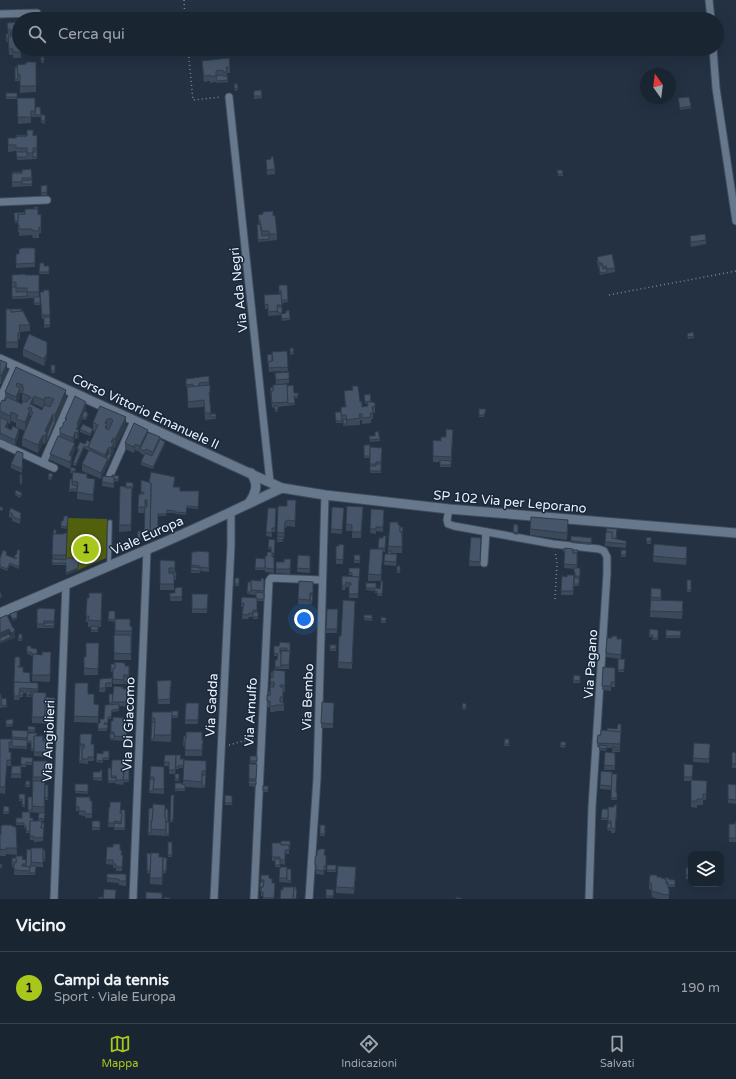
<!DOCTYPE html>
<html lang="it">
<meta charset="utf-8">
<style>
body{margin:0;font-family:"Varela Round",sans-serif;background:#232d3a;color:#f1f3f6}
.controls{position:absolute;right:12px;bottom:12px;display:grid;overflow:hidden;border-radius:8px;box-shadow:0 4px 16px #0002}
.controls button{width:36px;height:36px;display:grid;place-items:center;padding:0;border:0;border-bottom:1px solid #38424d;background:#1a2532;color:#f1f3f6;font:20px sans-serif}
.compass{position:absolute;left:640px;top:68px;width:36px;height:36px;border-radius:50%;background:#1a2532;box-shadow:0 4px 16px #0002;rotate:346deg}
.you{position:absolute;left:304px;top:619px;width:14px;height:14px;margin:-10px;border:3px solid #fff;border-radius:50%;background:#1a73e8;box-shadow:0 0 0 6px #1a73e833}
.badge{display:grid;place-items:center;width:26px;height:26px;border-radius:50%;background:#a8c71c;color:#111;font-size:13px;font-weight:700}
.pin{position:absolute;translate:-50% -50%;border:2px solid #fff;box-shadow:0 1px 4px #0006}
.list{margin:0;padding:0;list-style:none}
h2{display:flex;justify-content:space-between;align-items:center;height:52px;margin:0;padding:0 16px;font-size:17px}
h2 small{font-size:13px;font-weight:400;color:#9fa5ac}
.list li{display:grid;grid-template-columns:26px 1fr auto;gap:12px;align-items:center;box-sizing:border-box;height:72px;padding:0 16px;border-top:1px solid #38424d}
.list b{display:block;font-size:15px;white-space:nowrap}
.list p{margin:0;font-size:13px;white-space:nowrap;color:#9fa5ac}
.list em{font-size:13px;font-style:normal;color:#9fa5ac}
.icon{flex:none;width:22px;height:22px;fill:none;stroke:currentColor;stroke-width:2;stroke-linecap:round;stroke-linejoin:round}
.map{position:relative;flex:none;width:736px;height:899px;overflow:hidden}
.search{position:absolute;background:#1a2532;box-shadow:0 4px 16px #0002;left:12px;right:12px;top:12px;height:44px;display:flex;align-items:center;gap:10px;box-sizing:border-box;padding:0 14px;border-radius:22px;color:#9fa5ac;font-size:15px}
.sheet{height:124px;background:#1a2532}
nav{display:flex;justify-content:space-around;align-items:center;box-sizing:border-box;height:56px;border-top:1px solid #38424d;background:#1a2532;font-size:11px;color:#9fa5ac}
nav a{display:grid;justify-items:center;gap:2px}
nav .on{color:#a8c71c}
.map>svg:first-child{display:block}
</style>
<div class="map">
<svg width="736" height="899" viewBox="0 0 736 899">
<rect width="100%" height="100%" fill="#233143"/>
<polygon fill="#51600d" points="68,518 107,519 106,558 66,575"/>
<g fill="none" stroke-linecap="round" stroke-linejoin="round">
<g stroke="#414d5c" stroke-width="5.5">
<polyline id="lane" points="109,564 110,522"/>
</g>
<g stroke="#414d5c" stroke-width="9">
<g id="street">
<polyline points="709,0 711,19"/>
<polyline points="0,14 37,13"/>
<polyline points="713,49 716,88 736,221"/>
<polyline points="229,97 270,482"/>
<polyline points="0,202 47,200"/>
<polyline points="0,399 15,366"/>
<polyline points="0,443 43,463 74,392"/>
<polyline points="43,463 54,468"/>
<polyline points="110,475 134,421"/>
<polyline points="449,509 447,520 448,524 454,526 553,544 599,549 604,551 607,557 607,573 592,807 589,899"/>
<polyline points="484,563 486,532"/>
<polyline points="54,899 66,584"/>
<polyline points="133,899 147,550"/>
<polyline points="214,899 231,545 231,512"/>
<polyline points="254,899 269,581 271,578 322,580"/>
<polyline points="309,899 317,778 325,495"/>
</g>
</g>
<g stroke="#414d5c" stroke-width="11">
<g id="secondary">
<polyline points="0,359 282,488 325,495 449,509 736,533"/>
<path d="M249,503c7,-10 10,-19 2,-30"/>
<path d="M0,613c48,-21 97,-42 146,-63 46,-19 91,-41 136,-62"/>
</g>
</g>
<g stroke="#7b8796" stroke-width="1.5" stroke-dasharray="1 3" stroke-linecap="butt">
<polyline points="184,0 185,19"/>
<polyline points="188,49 193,100 221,97"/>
<polyline points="609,295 736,271"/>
<polyline points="555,599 557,563 555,551"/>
<polyline points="229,745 254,738"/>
</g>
<use href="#lane" stroke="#67788d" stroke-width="3.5"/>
<use href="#street" stroke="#67788d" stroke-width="7"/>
<use href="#secondary" stroke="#67788d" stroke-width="9"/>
</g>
<g fill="#3c495a" fill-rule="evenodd">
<polygon points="19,22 21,58 13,58 13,55 9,55 8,42 6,42 6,34 8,34 7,23"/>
<polygon points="645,49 653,49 654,53 646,54"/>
<rect x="41" y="57" width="3" height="6"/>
<polygon points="202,61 230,67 230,73 227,73 228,82 217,83 216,82 210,83 210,81 204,82 202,67"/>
<polygon points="36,62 36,92 20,93 20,81 15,81 15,67"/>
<polygon points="234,84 237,84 238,90 235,91"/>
<polygon points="261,90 262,98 254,99 254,91"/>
<polygon points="6,93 17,93 17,98 35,98 35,113 40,107 41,117 31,117 31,123 18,124 18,117 17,117 17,99 6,99"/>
<polygon points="678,98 691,106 691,108 680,110"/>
<polygon points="41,115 45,115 45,124 43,124 43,123 41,123"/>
<polygon points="33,135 37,135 37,159 17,160 16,151 8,152 8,138 16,138"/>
<polygon points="266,160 275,169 275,174 267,175"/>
<polygon points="31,169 32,186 12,187 12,172 22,172"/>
<polygon points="557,170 563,174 563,176 558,176"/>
<polygon points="47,185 47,195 41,195 41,186"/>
<polygon points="14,213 41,214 41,233 39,233 39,238 33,238 32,235 19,236 19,232 18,232 18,223 15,223"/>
<polygon points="258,215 277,234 277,240 258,242 257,225 259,225"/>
<polygon points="690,236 706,240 706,244 691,247"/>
<polygon points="35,248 35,267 16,268 16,254 19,254"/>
<polygon points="597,257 615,268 615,272 600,275 597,262"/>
<polygon points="40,263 44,266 49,266 49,274 39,274"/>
<polygon points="12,275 39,275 39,297 40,297 40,305 34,305 34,298 12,299"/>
<polygon points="279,285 287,285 288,302 282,303 282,314 286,313 289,310 290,320 282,321 281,315 268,316 268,309 265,309 264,295 281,294 281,293 279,293"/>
<polygon points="49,290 50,327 44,328 44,319 42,319 40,297 44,292"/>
<polygon points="6,309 11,309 30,325 30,331 20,332 20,339 18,339 18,348 6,348"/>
<polygon points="687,334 694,336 694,338 688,339"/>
<polygon points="290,348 293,348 294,354 290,355"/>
<polygon points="23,349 47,359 44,366 23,356"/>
<polygon points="267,357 288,367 288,371 281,372 281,371 269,372"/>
<polygon points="0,360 7,372 1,384 0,384"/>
<rect x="51" y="365" width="4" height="8"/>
<path d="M16,367l50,32 -18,42 -1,-1 -2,4 -2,-1 -5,10 -16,-7v-8l9,-21v-1h-1v3l-5,12 -9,-4v-4l-5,-2 -1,3 -2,-1 -1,5 12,7 -4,11 -15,-7v-34l5,-4v-9zM20,393h2v8l1,1 -1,2 -4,-2 2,-6zM34,404l9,4 -1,2 -9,-5z"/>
<polygon points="275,373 289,379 289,383 276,385"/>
<polygon points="209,376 209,385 199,386 210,392 210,398 209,398 211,414 216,414 216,419 205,420 204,407 188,408 187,387 193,386 186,387 186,379"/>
<polygon points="287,386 294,393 298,396 298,398 295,398 295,405 278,407 278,411 275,412 274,407 272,408 270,388"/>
<polygon points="352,386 362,407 367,406 367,404 365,404 364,395 375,406 375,413 373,413 373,419 371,419 371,423 362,424 362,420 360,420 360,425 343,426 343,422 342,422 342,423 336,423 335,412 341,412 341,407 345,407 344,391 352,390"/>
<polygon points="100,406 126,426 115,448 114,447 114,451 101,479 82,471 82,464 88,453 88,450 84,448 76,466 73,465 73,463 79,451 77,450 77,448 90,442 95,432 93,430 93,422"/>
<polygon points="86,408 85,412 88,415 86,420 82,419 78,428 79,437 77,439 75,438 74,442 75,449 72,456 72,463 70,469 50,460 50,454 60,437 60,428 63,426 65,421 65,419"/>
<polygon points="479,409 486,411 484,417 479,417"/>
<polygon points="80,429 93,431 90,436 80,432"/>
<path d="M148,432l12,7 5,5 -12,25 -12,-4v-3l3,-7 -4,-2v-1l-5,-2 -1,3 -9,-4v-6zM146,453l6,3 -6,-2z"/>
<polygon points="369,436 375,436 380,439 380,441 370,442"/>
<polygon points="453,436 451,467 440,467 440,462 433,462 433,440 441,441 446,437"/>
<polygon points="364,445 370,447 382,448 381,473 370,473 370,458 364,458"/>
<polygon points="23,453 22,473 11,468 11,464"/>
<polygon points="71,467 76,469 75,472 87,478 95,486 93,501 77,499 77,492 71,491 71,492 69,492 73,473 70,473"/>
<polygon points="53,476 51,480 48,479 48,477"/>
<polygon points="119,478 118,482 114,481 114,488 102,486 102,482"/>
<polygon points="141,480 149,482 175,480 174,487 180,491 199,491 198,509 187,508 186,515 175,514 175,513 167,513 166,516 158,516 158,530 156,530 156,536 144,540 145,513 138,513 139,494 141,494"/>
<polygon points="126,482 133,483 133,489 132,489 131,531 119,532 120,486 126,488"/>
<polygon points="15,493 22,495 20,498 15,495"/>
<polygon points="296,500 295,527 287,526 286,528 285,528 284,539 283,539 283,542 277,542 278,506 287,506"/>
<polygon points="332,507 344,508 342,534 331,533"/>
<polygon points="268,508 276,508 275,532 272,532 272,537 266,536"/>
<polygon points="371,509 384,510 383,532 376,531 376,534 370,533"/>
<polygon points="9,512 21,513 20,524 12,521 12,518 9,517"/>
<polygon points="363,513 361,538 352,538 352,531 346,531 346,524"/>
<polygon points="68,516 67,529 61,528 61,521 63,521"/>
<polygon points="514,524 518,525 518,535 513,534"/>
<polygon points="398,525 400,527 403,527 402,553 391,553 391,554 397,554 396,566 384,565 385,554 388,554 388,546"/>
<polygon points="568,526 567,540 530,535 530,529"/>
<polygon points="54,529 56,534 64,534 64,533 66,558 79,558 78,570 66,575 66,565 52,565"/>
<polygon points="138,531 141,531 140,541 137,542"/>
<polygon points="386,536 385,552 383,552 381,581 383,581 382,596 377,596 377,593 375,593 375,591 366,590 366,583 376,588 380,589 381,581 368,581 368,574 378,549 379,538 383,538"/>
<polygon points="571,536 592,538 591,545 571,543"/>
<polygon points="651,537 651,544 647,544 646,538"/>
<polygon points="269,539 275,540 274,556 272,556 272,557 274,557 274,573 265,572 265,570 255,570 256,558 265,559 271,552 271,549 268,549"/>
<polygon points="616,539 626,541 626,548 605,546 605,542"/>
<polygon points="481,542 480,566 469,566 469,561"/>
<polygon points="344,545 343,564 336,564 336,546 339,546"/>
<polygon points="563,548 573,551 578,550 577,568 580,571 579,586 574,586 574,584 573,595 561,595 562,576 575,578 574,569 564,568 565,552 563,552"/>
<polygon points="20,550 19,569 10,565 7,571 0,568 0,558 7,554 7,555 14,558 14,557"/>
<rect x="621" y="550" width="5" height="7"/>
<polygon points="192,552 209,552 209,572 200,571 200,573 191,573"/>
<polygon points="687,553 686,565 653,562 653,556"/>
<polygon points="298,555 310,556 310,573 297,572"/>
<polygon points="360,555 360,563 354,563 354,560"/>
<polygon points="291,559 290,574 276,573 276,562 284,562"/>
<polygon points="160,560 175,561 175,572 176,572 176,580 174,579 174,590 160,590"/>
<rect x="397" y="566" width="3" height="7"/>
<polygon points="349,568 360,568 358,598 349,598 349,587 346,587 345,590 342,590 342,576 352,577 352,575 349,575"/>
<rect x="235" y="578" width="4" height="8"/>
<polygon points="264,579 264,601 257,601 257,612 258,612 258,619 253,619 253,617 249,617 248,619 242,619 243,607 241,607 242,597 256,598 256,595 247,594 248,582 261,581"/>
<rect x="687" y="580" width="4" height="12"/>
<polygon points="299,581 313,582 312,604 298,604"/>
<polygon points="182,587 182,601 170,601 170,593 175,593"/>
<polygon points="651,588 661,589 661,600 683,608 682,619 650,617"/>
<polygon points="102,593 101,627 98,627 98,632 91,632 91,627 88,627 88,622 86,622 87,598 89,598"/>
<polygon points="192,594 208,594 207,613 192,613"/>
<polygon points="355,607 352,669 338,668 338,662 341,636"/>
<polygon points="37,609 55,609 54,628 37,628"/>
<polygon points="338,609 337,633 326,633 326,629"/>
<polygon points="109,611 115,619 130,626 132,627 131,660 114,660 115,622 108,621"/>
<polygon points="364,615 372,615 372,621 364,620"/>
<polygon points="381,617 386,618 386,623 381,623"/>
<polygon points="650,629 658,630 658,640 652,640 653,637 649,637"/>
<polygon points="666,630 681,631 680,638 666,638"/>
<polygon points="22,634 22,641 18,641 18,639"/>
<polygon points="607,638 622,639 621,659 625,659 624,672 618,672 618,659 620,659 606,657"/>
<polygon points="99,643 98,675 84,675 84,657 86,657"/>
<path d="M290,643l-1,26h-14v-9h2v-4h-3v-10h5zM280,650h7v1l-7,2z"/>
<rect x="330" y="645" width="6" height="6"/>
<polygon points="27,646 31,648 37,649 37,655 42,655 51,652 50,682 32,681 33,656 31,656 31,655 27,654"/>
<polygon points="15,657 20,657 20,667 23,672 30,683 38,683 38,692 46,697 55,698 54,724 32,723 32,697 31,697 31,693 30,693 30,697 26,697 27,693 23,693 23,697 20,697 19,700 14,700"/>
<polygon points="111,664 129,666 129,684 113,684 113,672 111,672"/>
<polygon points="603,667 615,668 615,687 611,687 611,691 602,690"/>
<polygon points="285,671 285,692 283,692 283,703 284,703 284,711 275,711 275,712 270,712 270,707 267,707 267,701 270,691 271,677"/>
<polygon points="574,675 580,676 580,683 573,683"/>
<polygon points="112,678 112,687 106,687 105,692 99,692 100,679"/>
<polygon points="171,680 171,691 170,692 170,704 158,704 157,681"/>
<polygon points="75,683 94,704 99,705 98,723 74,722"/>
<polygon points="123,689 130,689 129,707 119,706 119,711 112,712 111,719 108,719 107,731 98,731 98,723 100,723 104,719 109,704 109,694 113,694"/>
<polygon points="0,694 1,699 7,705 7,707 0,708"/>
<polygon points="186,703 199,703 198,724 185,724"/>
<polygon points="334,703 333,728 321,728 321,723"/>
<polygon points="463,703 466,704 466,710 462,709"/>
<polygon points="178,711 178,718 172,718 171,742 151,741 152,712 172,712"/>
<polygon points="13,719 13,726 6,727 6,720"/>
<polygon points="127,719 126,741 110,740 111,721"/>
<polygon points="621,724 620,752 612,752 612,748 607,748 606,751 599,750 599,747 597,747 598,735 601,735 607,731 617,729"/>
<polygon points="28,726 35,727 35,732 28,732"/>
<polygon points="12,730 27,735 37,736 43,741 50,739 49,757 34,756 34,751 31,751 31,743 27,743 27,742 27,749 9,748 9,752 11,752 11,766 7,766 5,794 0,793 0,739 12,739 12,746"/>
<polygon points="80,734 91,744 94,744 94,761 88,761 88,764 79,763"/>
<polygon points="184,736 203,740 203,750 202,750 202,756 185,756 185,746 183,746"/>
<polygon points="505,739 509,739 509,746 504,746"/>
<polygon points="561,742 566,742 565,748 560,747"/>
<polygon points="694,743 710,744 709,763 693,762"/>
<polygon points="109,751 109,760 103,760 103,763 96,762 97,753 103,754"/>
<polygon points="605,752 615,753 615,770 604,770"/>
<polygon points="736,753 736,768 732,768 732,764"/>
<polygon points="165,755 181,759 184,759 183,768 179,768 179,769 176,769 175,774 179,774 179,781 175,781 175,774 169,774 169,766 164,766"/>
<rect x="250" y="756" width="7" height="7"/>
<polygon points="21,757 33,758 32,765 26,765 26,767 21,767 21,778 11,778 12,766 21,766"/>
<polygon points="184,760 206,767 205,788 185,787 185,791 175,791 175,783 183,785"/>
<polygon points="33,761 49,763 48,782 45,781 45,785 48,785 48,800 45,800 44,821 38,821 39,813 30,812 30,818 33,821 44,823 43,841 36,842 34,842 34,840 30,840 30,833 26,833 26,828 24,828 24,825 16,825 16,818 22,818 28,812 28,797 32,797"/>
<polygon points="123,763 125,768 129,768 129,782 124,782 123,785 116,784 116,783 108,783 108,768 111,768"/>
<polygon points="249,764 257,764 256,787 249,786"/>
<polygon points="684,764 693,765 692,780 707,787 706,800 703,800 703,805 697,805 697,808 691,807 691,781 684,781"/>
<polygon points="151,766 164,767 164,794 149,793"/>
<polygon points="102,770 102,781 93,780 93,772 100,772"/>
<polygon points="601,771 612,774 616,792 617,793 617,800 611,800 612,790 600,789"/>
<polygon points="26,781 30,781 30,787 25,787"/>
<polygon points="75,784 88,784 88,794 75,793"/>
<polygon points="728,784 736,785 736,804 728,803"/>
<rect x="263" y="786" width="5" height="6"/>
<polygon points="19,794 25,794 25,807 22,807 22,801 19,801"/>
<polygon points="171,795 174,795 173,822 170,822"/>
<polygon points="225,795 232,796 232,805 225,805"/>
<polygon points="76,797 92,801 92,818 85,818 85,816 79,815 79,811 76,811"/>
<polygon points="4,806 9,807 9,814 3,814"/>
<polygon points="109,807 121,810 125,810 125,830 114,830 114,826 114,827 108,827"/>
<polygon points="149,808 165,809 168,822 169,822 169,836 148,835"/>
<polygon points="617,810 615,833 611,833 611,831 607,830 608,820 601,820 601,818"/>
<rect x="92" y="821" width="8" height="9"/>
<polygon points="736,822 736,842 729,842 729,824 735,824"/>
<rect x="320" y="825" width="5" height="11"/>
<polygon points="1,826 16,827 17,855 6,854 6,856 0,856"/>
<polygon points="290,841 290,850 289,850 289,854 285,854 285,865 280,864 280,867 287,869 291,869 291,883 279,882 280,867 275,867 275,861 272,861 272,843 281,843"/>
<rect x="168" y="842" width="4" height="15"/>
<polygon points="43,850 45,850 45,861 43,861 43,867 36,867 35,875 14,875 14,867 12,867 12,865 22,859 26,860"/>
<polygon points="120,850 123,859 122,871 116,871 116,868 113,868 113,865 106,864 106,860"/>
<polygon points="147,853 159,857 167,858 166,873 163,873 162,885 150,884 150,873 147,873"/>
<polygon points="325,855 326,859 326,870 324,870 324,875 316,874 316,869 315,869 315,857"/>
<polygon points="691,859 691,879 686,879 686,868 688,868"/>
<rect x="327" y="865" width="9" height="7"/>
<polygon points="107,874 126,874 126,886 119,885 119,883 107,882"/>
<polygon points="356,874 354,894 336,893 336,887"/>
<polygon points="261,875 269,878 272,883 274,899 263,899 263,896 261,896 261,891 260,891 260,882 261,882"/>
<polygon points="657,877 661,878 675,880 675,887 668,887 668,888 669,889 669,899 658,899 652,897 651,890 649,889 649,883"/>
<polygon points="326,889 334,890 333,898 326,898"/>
</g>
<g fill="#313c4a">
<polygon points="47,353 47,359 44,366 44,359"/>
<polygon points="7,363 7,372 1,384 1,376"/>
<polygon points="20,388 20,396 16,406 16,397"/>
<polygon points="66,390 66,399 48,441 48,439 55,422 55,415"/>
<polygon points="34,396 34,404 32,408 30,404"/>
<polygon points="45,397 45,405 44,409 44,400"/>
<polygon points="86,402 86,408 82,417 82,419 78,428 78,432 79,430 79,437 77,439 77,433 76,432 77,424"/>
<polygon points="29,407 29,413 30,410 30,419 25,431 25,422"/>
<polygon points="11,412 11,421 10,424 10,416"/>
<polygon points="53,414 53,422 47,436 47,440 45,444 45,431"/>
<polygon points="126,417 126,426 115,448 115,439"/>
<polygon points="107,419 107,432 105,437 105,423"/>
<polygon points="8,421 8,427 5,434 5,427"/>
<polygon points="19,429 19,435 15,446 15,440"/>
<polygon points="148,430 148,436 140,449 140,446"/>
<polygon points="75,432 75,438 73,444 73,438"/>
<polygon points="43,435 43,443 38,453 38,445"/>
<polygon points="113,438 113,446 114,443 114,451 101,479 101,473 108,459 111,455 111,442"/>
<polygon points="165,442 165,444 153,469 153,467"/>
<polygon points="75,443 75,449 69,462 69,455"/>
<polygon points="135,444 135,450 134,453 134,447"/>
<polygon points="84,446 84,448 76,466 76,464"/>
<polygon points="109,447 109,455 105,464 105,455"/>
<polygon points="72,457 72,463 70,469 70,462"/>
<polygon points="95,479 95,486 93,501 93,495"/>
<polygon points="150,532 156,534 156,536 144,540 144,534"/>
<polygon points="78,568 78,570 66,575 66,573"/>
<polygon points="17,618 17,620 12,621 12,619"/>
<polygon points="9,629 9,636 0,640 0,633"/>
<polygon points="15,631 15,638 0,644 0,642 11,637 11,633"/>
</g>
<g fill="#465569" stroke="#313c4a" fill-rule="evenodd">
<polygon points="219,16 219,19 202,19 202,18"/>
<polygon points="19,22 19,49 21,49 21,52 13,52 13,49 9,49 8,36 11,36 11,30 8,30 7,23"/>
<polygon points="6,34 11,34 11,36 8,36 8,40 6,40"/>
<polygon points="646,49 653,49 654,51 646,52"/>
<rect x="41" y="57" width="3" height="4"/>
<polygon points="229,58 230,67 226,67 227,72 223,72 223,70 216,71 216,76 210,76 210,75 204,76 202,61"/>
<polygon points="26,62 36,62 36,86 20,86 20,74 18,75 17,65 26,64"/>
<polygon points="15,67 17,67 18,79 15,79"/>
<polygon points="223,75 223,76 227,76 228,80 217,81 216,76"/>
<polygon points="234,84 237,84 238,88 235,89"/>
<polygon points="261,90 262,96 254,96 254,91"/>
<rect x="6" y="93" width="11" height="4"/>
<polygon points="689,97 691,106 680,108 678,98"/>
<polygon points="17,98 35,98 35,111 31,111 31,117 18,117"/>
<polygon points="36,107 40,107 41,115 35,115"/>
<polygon points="41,115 45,115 45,122 43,122 43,120 41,121"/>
<polygon points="27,130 33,130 33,136 37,135 37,148 33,148 33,153 27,153 27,148 16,148 16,145 8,145 8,138 16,138 16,136 27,136"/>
<polygon points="16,135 27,135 27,136 16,136 16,138"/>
<polygon points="16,152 27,152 27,157 17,157"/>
<rect x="33" y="152" width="4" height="5"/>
<polygon points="273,156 275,169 267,170 266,160 271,159 271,157"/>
<polygon points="31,169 32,178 22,178 22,182 12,182 12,173 22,173 22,170"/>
<polygon points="557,170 562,170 563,174 558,174"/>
<polygon points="12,172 22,172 22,173 12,173 12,175"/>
<polygon points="32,180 32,184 22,184 22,181"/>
<polygon points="47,185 47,192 41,193 41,186"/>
<rect x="34" y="207" width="4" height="2"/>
<polygon points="25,209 38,209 38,215 41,214 41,227 39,227 39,231 33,231 32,229 19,229 19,225 18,225 18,214 25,214"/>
<polygon points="273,211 273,216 275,215 277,234 269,234 269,231 262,231 260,220 259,220 258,215 263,214 263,212"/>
<polygon points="25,212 25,214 18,214 18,221 15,221 14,213"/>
<polygon points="260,224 262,236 269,235 269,239 258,240 257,225"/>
<polygon points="705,234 706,240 691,242 690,236"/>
<polygon points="21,248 35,248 35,263 16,264 16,254 19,254 19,249 21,249"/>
<polygon points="612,254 615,268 607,269 606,266 603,267 602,263 599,263 597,257"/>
<polygon points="40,263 44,263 44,266 49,266 49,272 39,272"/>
<polygon points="602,265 603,269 606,268 607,272 600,273 599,266"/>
<polygon points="25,274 25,275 39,275 39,292 27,292 27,288 16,288 16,282 12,282 12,275"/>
<polygon points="279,285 287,285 288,300 281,300 281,290 279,291"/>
<polygon points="12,287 16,287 16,292 27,292 27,296 12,297"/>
<polygon points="43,290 49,290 50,315 42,315 40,292 44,292"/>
<polygon points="281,294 282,305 277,305 278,311 268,312 268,304 265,305 264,295"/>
<rect x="34" y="297" width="6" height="6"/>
<polygon points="277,307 282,307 282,313 278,313"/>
<polygon points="6,309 11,309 11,312 23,311 30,325 19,325 20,333 18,333 18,342 6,342"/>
<polygon points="11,309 21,309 22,311 11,312"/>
<polygon points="289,310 290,318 282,319 281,314 286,313 286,311"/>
<rect x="44" y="317" width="6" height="8"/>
<polygon points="693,332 694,336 688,337 687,334"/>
<polygon points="29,334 47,342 47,353 44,359 23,349"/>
<polygon points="290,348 293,348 294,352 290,352"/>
<polygon points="287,351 288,367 281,368 281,367 269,368 268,362 273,361 272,352"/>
<polygon points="272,354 272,361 268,362 268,364 267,355"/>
<polygon points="0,360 7,363 1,376 0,375"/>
<rect x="51" y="365" width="4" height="6"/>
<path d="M16,367l50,23 -11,25 -2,-1 -8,17 2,1 -2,4 -2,-1 -5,10 -16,-7 11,-26 -2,-1 1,-3 -3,-1 -1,2 2,1 -5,12 -9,-3 2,-4 -7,-3 -1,4 -10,-5v-6l2,-5 3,1 2,-4 15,7 1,-3 4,1 2,-4 1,1 1,-2 -9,-4 2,-5 -2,-1 1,-2 -6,-2 -1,3 4,2 -4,9 -11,-5zM34,396l10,4 1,-3 3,1v-1l6,2 -4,8 -6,-2 -2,5 -12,-6z"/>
<polygon points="289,372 289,379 276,380 275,373"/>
<polygon points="209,376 209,382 199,383 199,386 193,387 193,384 186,385 186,379"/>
<polygon points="287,384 288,402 272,403 271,391 273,391 273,385"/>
<polygon points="210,385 210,392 209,392 211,413 205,413 204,400 188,402 187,387"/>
<polygon points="293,385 294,393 298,393 298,396 294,396 295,403 288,404 287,386"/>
<polygon points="352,386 358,386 360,402 362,401 362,407 368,406 367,402 372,402 375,403 375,406 372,407 373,413 370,413 371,417 362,418 362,414 359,414 360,418 347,420 346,415 341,415 341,407 346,407 344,391 353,390"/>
<polygon points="273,387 273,391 271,391 271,393 270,388"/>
<polygon points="370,394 371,401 365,402 364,395"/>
<polygon points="75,396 86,402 77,424 78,426 76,429 79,430 77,433 75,432 73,438 60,433 60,428 63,426 63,423 67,419 65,419"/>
<path d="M100,406l26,11 -11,22 -2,-1 -2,4 3,1 -3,5 -2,-1 -4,8 -17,-8 10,-22 -5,-3zM110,418l3,2 -4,10 -4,-2 2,-4 -2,-1 2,-4h2z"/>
<polygon points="274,406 278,406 278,409 275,410"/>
<polygon points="479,409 486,409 484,415 479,415"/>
<polygon points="84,411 88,413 86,418 82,417"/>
<polygon points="335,412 341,412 342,421 336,421"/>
<polygon points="210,414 216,414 216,417 211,417"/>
<polygon points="0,417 8,421 5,427 11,430 13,426 19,429 15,440 0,433"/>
<polygon points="346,419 347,424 343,424 343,420"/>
<polygon points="53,420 55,422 48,439 47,438 47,434"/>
<polygon points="134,423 148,430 140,446 135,444 134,447 125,443"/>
<polygon points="83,424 93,429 90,434 80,429"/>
<polygon points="446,429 453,430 451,457 433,456 433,440 441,441 441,437 446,437"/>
<polygon points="378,431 380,439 370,440 369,436 375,436 375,432"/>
<polygon points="148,432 160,437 153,452 146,449 145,451 140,449"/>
<polygon points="58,436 75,443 69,455 72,457 70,462 50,454"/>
<polygon points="160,439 165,442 153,467 141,462 145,453 152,456"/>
<polygon points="87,440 90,442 88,447 89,448 84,446 76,464 73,463 79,449 77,448 80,442 85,444"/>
<rect x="364" y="445" width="6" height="11"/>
<polygon points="370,447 382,448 381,462 376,462 376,464 370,464"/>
<polygon points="89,450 108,459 101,473 82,464"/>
<polygon points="17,451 23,453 22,469 11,464"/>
<polygon points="109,453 111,454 108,463 108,459 106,458"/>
<polygon points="440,460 451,461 451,465 440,465"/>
<polygon points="376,464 381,464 381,471 370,471 370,466 376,466"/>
<polygon points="71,467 76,469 75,471 70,471"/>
<polygon points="73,472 87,474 87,478 95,479 93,495 77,492 78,482 72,481"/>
<polygon points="151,472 175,477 173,487 180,487 180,491 199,491 198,507 187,506 186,513 175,512 175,511 167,510 166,514 158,514 158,528 155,528 156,534 150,536 151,483 149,482"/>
<polygon points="49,473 53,474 51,478 48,477"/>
<polygon points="20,474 22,475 22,484 20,484"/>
<polygon points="112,475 119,476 118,480 114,479 114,477 112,477"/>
<polygon points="103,476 114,477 114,484 102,482"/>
<polygon points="70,479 72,479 72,485 77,486 77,489 71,489 71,490 69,490"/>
<path d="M141,480l10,3 -1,49 -6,2 1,-27h-7l1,-13h5v-2h-3zM145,500h2v7l-2,-1z"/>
<polygon points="126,482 133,483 133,487 126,487"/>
<polygon points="120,486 126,487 126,488 132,488 131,525 119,525"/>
<polygon points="16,490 22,493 20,496 15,493"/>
<polygon points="287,500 296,500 295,521 287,520 286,522 285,522 284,533 277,532 278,506 287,506"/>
<polygon points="0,506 3,508 2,511 0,510"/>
<polygon points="347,506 363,507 361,532 352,532 352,525 346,524"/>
<polygon points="332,507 344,508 342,530 331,529"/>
<polygon points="11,508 21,513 20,520 12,516 13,514 9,512"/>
<polygon points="268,508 276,508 275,528 272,528 272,533 266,532"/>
<polygon points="371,509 384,510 383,527 376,527 376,529 370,529"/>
<polygon points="64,516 68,516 67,527 61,526 61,521 63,521"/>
<polygon points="531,517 568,520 567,533 530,529"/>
<polygon points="390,522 398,522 398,525 400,525 400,532 402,532 402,547 388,546"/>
<polygon points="514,524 518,525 518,533 513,532"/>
<polygon points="400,527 403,527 402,536 402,532 400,532"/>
<polygon points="607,528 617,529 616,539 612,538 612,532 606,532"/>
<polygon points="54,529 56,530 56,534 53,534"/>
<polygon points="138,531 141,531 140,539 137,540"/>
<polygon points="606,532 612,532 612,538 626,541 626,544 605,542"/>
<polygon points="64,533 67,533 66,555 52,555 53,534 64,534"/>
<polygon points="383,536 386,536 385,548 378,548 379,538 383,538"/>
<polygon points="571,536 592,538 591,543 571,541"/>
<polygon points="277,537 283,537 283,540 277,539"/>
<polygon points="471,537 481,538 480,562 469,561"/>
<polygon points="651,537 651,541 647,542 646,538"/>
<polygon points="269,539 275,540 274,554 272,554 272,552 271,552 271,547 268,547"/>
<polygon points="339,544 344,545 343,560 336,559 336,546 339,546"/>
<polygon points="654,544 687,547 686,559 653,556"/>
<polygon points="565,548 573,549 573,553 577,553 577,565 564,564"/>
<polygon points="370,549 383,549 381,575 368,574"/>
<polygon points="3,550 7,552 6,555 16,559 17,558 14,557 17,553 17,550 20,550 19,567 10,563 7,569 0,566 0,558"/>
<polygon points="573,550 578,550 577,555 577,553 573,553"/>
<rect x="621" y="550" width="5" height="5"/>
<polygon points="197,551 209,552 209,568 200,567 200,566 191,565 192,552 197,552"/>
<rect x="388" y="551" width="3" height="3"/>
<polygon points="267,552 272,552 272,557 274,557 274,569 265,568 265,556 267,556"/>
<polygon points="385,554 397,554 396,562 384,561"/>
<polygon points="298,555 310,556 310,569 297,568"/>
<polygon points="354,555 360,555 360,561 354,560"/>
<polygon points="66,558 79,558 78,568 66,573 66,563 52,563 52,559 66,560"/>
<polygon points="256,558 265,559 265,568 255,568"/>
<polygon points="284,559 291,559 290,569 276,569 276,562 284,562"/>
<polygon points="160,560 175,561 175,568 169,568 169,573 174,573 174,584 160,584"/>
<rect x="397" y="566" width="3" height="5"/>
<polygon points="191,567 200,568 200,571 191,570"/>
<polygon points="349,568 360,568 359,579 359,577 352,577 352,573 349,572"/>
<polygon points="574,568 580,568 580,576 575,576 575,572 574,572"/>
<polygon points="169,572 176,572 176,577 174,577 174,573 169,573"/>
<polygon points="567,575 574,575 573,591 561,591 562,576 567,577"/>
<polygon points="342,576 359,577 358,594 349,594 349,585 351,585 351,583 346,582 345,586 342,586"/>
<rect x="235" y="578" width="4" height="6"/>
<polygon points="261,578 264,579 264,591 251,590 251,580 261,581"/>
<rect x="574" y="578" width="5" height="6"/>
<rect x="687" y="580" width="4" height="10"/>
<polygon points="299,581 313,582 313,593 310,593 310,600 298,599"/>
<polygon points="381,581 383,581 382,594 377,594 377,591 375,591 375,588 366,588 366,583 376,583 376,588 380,589"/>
<polygon points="248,582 251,582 251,592 247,592"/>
<polygon points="182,587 182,597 170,597 170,593 175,593 175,588"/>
<polygon points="651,588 661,589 661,598 651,597"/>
<polygon points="0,591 2,597 0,598"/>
<polygon points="256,592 264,593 264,599 257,599 257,598 256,598"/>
<polygon points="89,593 102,593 101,621 88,620 89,616 86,616 87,598 89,598"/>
<polygon points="192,594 208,594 207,609 192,609"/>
<polygon points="310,595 313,595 312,602 310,602"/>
<polygon points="242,597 257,598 257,610 253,610 253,613 249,613 248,615 242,614 244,603 241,603"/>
<polygon points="343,600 355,601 352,663 338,662 339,636 341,636"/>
<polygon points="651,600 683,601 682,612 650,611"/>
<polygon points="39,608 55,609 54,621 44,621 44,624 37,624 37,609 39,609"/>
<polygon points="327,609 338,609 337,629 326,629"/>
<polygon points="17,611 17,618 12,619 10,614"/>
<polygon points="109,611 115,611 115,620 108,619"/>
<rect x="253" y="612" width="5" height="5"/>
<polygon points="7,615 13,628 14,628 15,631 11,633 9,629 0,633 0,618"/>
<polygon points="364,615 372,615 372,619 364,618"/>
<polygon points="381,617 386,618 386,621 381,621"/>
<polygon points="115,619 130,619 130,626 132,627 132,631 115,631"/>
<rect x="44" y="623" width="10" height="3"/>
<polygon points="91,626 98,627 98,630 91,630"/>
<polygon points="650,629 658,630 658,638 652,638 653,635 649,635"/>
<polygon points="666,630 681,631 680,636 666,636"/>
<polygon points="9,634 11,637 0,642 0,638"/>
<polygon points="19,634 22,634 22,639 18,639"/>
<polygon points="114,635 131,635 131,654 114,653"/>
<polygon points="612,636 617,636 617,639 622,639 621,655 606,653 607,638 612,638"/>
<polygon points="280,642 290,643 290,653 290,651 287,651 287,648 280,648 280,653 281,653 281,667 275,667 275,660 277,660 278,654 274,653 274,646 279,646"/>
<polygon points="86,643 99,643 98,669 84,668 84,657 86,657"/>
<rect x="330" y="645" width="6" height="4"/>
<polygon points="27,646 31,646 31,648 37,649 37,654 31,654 31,652 27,652"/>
<polygon points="281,651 290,651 289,665 281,665"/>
<polygon points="42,652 51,652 50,675 32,675 33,654 42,655"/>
<polygon points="15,657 20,657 20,666 18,666 18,667 23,667 23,672 30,673 30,683 14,682"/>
<polygon points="618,659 625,659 624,670 618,670"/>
<polygon points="115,662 125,663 125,666 129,666 129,675 124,675 124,680 113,679 113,668 115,668"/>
<polygon points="111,664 115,664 115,668 113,668 113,670 111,670"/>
<polygon points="603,667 615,668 615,682 611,682 611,686 602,686"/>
<polygon points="273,670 285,671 285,685 280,685 280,687 283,687 283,697 280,697 280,702 284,703 284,705 275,705 275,706 270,706 270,701 267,701 267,695 270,695 270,687 274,687 274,682 270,682 271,677 273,677"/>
<rect x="271" y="672" width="2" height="5"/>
<polygon points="574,675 580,676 580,681 573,680"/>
<rect x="124" y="677" width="5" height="5"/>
<polygon points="112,678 112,683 106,683 105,688 99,688 100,679"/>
<polygon points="171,680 171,687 170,687 170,699 158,700 157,681"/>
<polygon points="14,682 38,683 38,689 20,688 19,696 14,696"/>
<polygon points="75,683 88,683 88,694 94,694 94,704 99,705 98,717 74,716"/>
<polygon points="114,686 123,687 123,689 130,689 130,695 127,695 126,702 112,702"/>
<rect x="20" y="691" width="3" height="4"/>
<polygon points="27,691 30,691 30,695 26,695"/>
<polygon points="31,691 37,691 37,692 33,692 33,695 31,695"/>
<rect x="268" y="691" width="2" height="4"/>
<polygon points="33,692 46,693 45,717 32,717"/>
<polygon points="0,694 1,694 2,704 0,704"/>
<polygon points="109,694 113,694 112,703 109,703"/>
<polygon points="45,697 55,698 54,722 45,721"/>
<polygon points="127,697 130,697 129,705 126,705"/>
<polygon points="6,698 7,705 2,706 1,699"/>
<polygon points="322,702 334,703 333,724 321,723"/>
<polygon points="186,703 199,703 198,720 185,720"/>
<polygon points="463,703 466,704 466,708 462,707"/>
<polygon points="119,704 119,709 112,710 111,717 108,717 108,723 104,723 104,724 108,725 107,729 98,729 98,723 100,723 100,719 104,719 105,705"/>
<polygon points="172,711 178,711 178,716 171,716"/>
<polygon points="152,712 172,712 171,735 154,735 155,718 152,718"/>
<polygon points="113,717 124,718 124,730 127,730 126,737 114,736 114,732 111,732 111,721 113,721"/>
<polygon points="13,719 13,724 6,725 6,720"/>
<polygon points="124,719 127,719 127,732 127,730 124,730"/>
<polygon points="152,722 155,722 154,739 151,739"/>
<polygon points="618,724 621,724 621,734 621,732 607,731 607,728 617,729"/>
<polygon points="28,726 35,727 35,730 28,730"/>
<polygon points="12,730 28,731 27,738 12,737"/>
<polygon points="601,730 621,732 620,744 597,743 598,735 601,735"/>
<polygon points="186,732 202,732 202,740 203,740 203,744 202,744 202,750 185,750 185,739 186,739"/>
<polygon points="28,733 37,733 36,736 34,736 34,749 31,749 31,741 27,741"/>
<polygon points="80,734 92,734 91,744 94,744 94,757 88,757 88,759 82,759 82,748 84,748 84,744 80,744"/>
<polygon points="110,734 114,734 114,739 110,738"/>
<polygon points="34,736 43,736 43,741 50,741 49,752 34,752"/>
<polygon points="184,736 186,736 186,739 185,739 185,744 183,743"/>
<polygon points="0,739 12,739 12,742 9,742 9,752 11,752 11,760 7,760 5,787 0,787"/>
<polygon points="12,739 27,740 27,747 12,746"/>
<polygon points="43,739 50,739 50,743 50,741 43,741"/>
<polygon points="505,739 509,739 509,744 504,744"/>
<polygon points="561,742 566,742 565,746 560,745"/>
<polygon points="694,743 710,744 709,759 693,758"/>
<polygon points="599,745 607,746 606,749 599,748"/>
<polygon points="80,746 84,746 84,748 82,748 82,761 79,761"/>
<polygon points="612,747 620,748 620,750 612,749"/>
<polygon points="103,751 109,751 109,758 103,758 103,761 96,760 97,753 103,754"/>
<polygon points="605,752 615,753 615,766 604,765"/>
<polygon points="732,752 736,753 736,764 732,764"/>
<polygon points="165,755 176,755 175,770 169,770 169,762 164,762"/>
<polygon points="176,755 181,755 180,759 184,759 183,766 179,765 179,767 176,767"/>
<rect x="250" y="756" width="7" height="5"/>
<polygon points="21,757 33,758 32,763 26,762 26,765 21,764"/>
<polygon points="112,760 123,760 123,763 125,763 123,780 116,780 116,776 111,776"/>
<polygon points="184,760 206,761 206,771 202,771 202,782 183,780"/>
<polygon points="33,761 47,761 46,769 49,769 48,777 33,777"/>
<polygon points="47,763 49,763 49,772 49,769 46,769"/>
<polygon points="249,764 257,764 256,779 249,779"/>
<polygon points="684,764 693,765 692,777 684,777"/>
<polygon points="12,766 21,766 21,774 11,774"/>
<polygon points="151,766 164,767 164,789 153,789 154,777 150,777"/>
<polygon points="108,768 111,768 111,778 116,778 116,781 108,781"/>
<polygon points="125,768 129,768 129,780 123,780"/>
<polygon points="100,770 102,770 102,778 93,778 93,772 100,772"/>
<polygon points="601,771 612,772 612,786 600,785"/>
<rect x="175" y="774" width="4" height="5"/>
<polygon points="612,774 617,774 616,792 617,793 617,798 611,798"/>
<polygon points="202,775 206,775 205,786 202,786"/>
<polygon points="150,779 154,779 153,791 149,791"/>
<polygon points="691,780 707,781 706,794 703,794 703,799 697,799 697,801 691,801"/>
<polygon points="26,781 30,781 30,785 25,785"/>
<polygon points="33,781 45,781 44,807 32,806"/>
<rect x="249" y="781" width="7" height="3"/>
<polygon points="175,783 182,783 182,784 185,785 185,789 175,789"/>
<polygon points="75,784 88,784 88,792 75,791"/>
<polygon points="728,784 736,785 736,800 728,799"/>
<rect x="45" y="785" width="3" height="13"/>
<rect x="263" y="786" width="5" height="4"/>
<polygon points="19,794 25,794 25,805 22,805 22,799 19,799"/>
<polygon points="171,795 174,795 173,820 170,820"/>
<polygon points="225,795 232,796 232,803 225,803"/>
<rect x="28" y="797" width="4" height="13"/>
<polygon points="76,797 90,797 90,801 92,801 92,814 85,814 85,811 79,811 79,807 76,806"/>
<polygon points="110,802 121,802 120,813 122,813 121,822 114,821 114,823 108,823 109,807 110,807"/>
<polygon points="153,804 165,805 165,818 166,818 166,830 151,829 151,820 152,821"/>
<polygon points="614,805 617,805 615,829 611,828 611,821 608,821 608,807 614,807"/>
<polygon points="4,806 9,807 9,812 3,812"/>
<polygon points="149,808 153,808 152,821 151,820 151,833 148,833"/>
<polygon points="165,809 168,809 168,822 166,822 166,818 165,818"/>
<polygon points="602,809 608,809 608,818 601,818"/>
<polygon points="121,810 125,810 125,828 114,828 114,823 121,824 122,813 121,813"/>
<polygon points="22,812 30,812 30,818 33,818 33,821 30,821 30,831 26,831 26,826 24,826 24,823 16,823 16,818 22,818"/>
<polygon points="39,813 45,813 44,819 38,818"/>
<polygon points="30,821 42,821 41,828 44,828 43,837 36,838 34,837 34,836 30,836"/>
<polygon points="92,821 100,821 100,828 92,827"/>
<rect x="166" y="822" width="3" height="12"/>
<polygon points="735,822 736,822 736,838 729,838 729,824 735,824"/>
<polygon points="42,823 44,823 44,831 44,828 41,828"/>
<polygon points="608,823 611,823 611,828 607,828"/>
<polygon points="2,825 12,825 12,826 16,827 17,848 6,848 6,850 0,849 0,834 1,834 1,826"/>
<rect x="320" y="825" width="5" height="9"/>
<polygon points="281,841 290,841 290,848 289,847 289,845 281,845"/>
<rect x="168" y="842" width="4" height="13"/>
<polygon points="272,843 281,843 281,845 289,845 289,850 285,850 285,860 280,860 280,857 272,857"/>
<polygon points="113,844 120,844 120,850 122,850 121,855 123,855 122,867 116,867 116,864 113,864 113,860 106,860 107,847 113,847"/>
<polygon points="31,848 43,848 43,863 31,862"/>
<polygon points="27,849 31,850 31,865 30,865 30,866 36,866 35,873 29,873 30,867 22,866 26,866"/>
<polygon points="319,849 325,849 324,855 326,855 326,866 324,866 324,871 316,870 316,865 315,865 315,857 317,855 317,850 319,850"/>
<rect x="43" y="850" width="2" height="9"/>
<polygon points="147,853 151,854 150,871 147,871"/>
<polygon points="151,853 159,853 159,857 163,857 162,878 150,878"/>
<polygon points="16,856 23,856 22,859 26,860 26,864 22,864 22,866 30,867 29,871 14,870 14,862 16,863"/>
<polygon points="12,858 16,858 16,863 14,862 14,865 12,865"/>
<polygon points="163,858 167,858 166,871 163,871"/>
<rect x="275" y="859" width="5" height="6"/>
<polygon points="689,859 691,859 691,875 686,875 686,868 688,868"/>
<rect x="0" y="864" width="2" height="4"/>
<rect x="327" y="865" width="9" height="5"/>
<polygon points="338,866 356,867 354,888 336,887"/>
<polygon points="280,867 287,867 287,878 279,878"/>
<polygon points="287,869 291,869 291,881 287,880"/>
<polygon points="107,874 126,874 126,881 119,881 119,879 107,878"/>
<polygon points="261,875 269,875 269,878 272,879 272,883 275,883 274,898 263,898 263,892 261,892 261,887 263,887 264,880 261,880"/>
<polygon points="650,875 657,875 657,877 661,877 661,878 666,879 666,884 668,884 668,888 669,889 669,895 660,894 660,893 652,891 651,883 649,883"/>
<polygon points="664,878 669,878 669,880 675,880 675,885 668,885 668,882 666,881 666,879 664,879"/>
<polygon points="260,882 264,882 263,887 261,887 261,889 260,889"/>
<polygon points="283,887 294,887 293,899 280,899 281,889 283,890"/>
<polygon points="294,887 296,887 296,890 297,890 296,899 293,899"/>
<polygon points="104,889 116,890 115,899 103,899"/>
<polygon points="326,889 334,890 333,896 326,896"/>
<polygon points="146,892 162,893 162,899 146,899"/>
<rect x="99" y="897" width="4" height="2"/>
<polygon points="165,897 170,898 170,899 164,899"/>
<polygon points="456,897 461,898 461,899 456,899"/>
</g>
<g text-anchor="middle" stroke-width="3" stroke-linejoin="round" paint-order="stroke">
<g font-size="13" fill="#e9f3ff" stroke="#192739">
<text transform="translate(238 290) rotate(-96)" y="5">Via Ada Negri</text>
<text transform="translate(146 411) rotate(25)" y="5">Corso Vittorio Emanuele II</text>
<text transform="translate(510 501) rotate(5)" y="5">SP 102 Via per Leporano</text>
<text transform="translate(147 535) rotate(-24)" y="5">Viale Europa</text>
<text transform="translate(590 664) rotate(-86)" y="5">Via Pagano</text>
<text transform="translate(307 697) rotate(-88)" y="5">Via Bembo</text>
<text transform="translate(211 705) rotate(-87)" y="5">Via Gadda</text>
<text transform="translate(250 712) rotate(-87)" y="5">Via Arnulfo</text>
<text transform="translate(128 724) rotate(-88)" y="5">Via Di Giacomo</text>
<text transform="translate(48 741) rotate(-88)" y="5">Via Angiolieri</text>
</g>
</g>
</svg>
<div class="controls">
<button><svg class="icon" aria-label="layers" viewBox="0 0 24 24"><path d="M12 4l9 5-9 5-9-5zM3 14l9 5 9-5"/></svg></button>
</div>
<svg class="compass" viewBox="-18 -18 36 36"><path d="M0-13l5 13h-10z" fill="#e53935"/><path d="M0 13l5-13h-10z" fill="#9fa5ac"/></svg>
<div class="you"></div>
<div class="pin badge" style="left:86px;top:549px">1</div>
<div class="search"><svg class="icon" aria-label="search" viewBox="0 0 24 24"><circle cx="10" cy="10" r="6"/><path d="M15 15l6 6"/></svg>Cerca qui</div>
</div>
<section class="sheet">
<h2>Vicino<small></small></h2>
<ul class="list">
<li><span class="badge">1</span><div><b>Campi da tennis</b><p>Sport · Viale Europa</p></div><em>190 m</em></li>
</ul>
</section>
<nav>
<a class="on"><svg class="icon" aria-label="map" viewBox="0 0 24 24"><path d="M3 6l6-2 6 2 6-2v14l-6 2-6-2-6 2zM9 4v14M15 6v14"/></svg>Mappa</a>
<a><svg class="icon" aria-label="directions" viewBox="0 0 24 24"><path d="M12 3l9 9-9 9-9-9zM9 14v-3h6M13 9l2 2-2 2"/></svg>Indicazioni</a>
<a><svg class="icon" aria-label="saved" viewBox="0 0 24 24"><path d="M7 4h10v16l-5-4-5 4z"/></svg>Salvati</a>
</nav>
